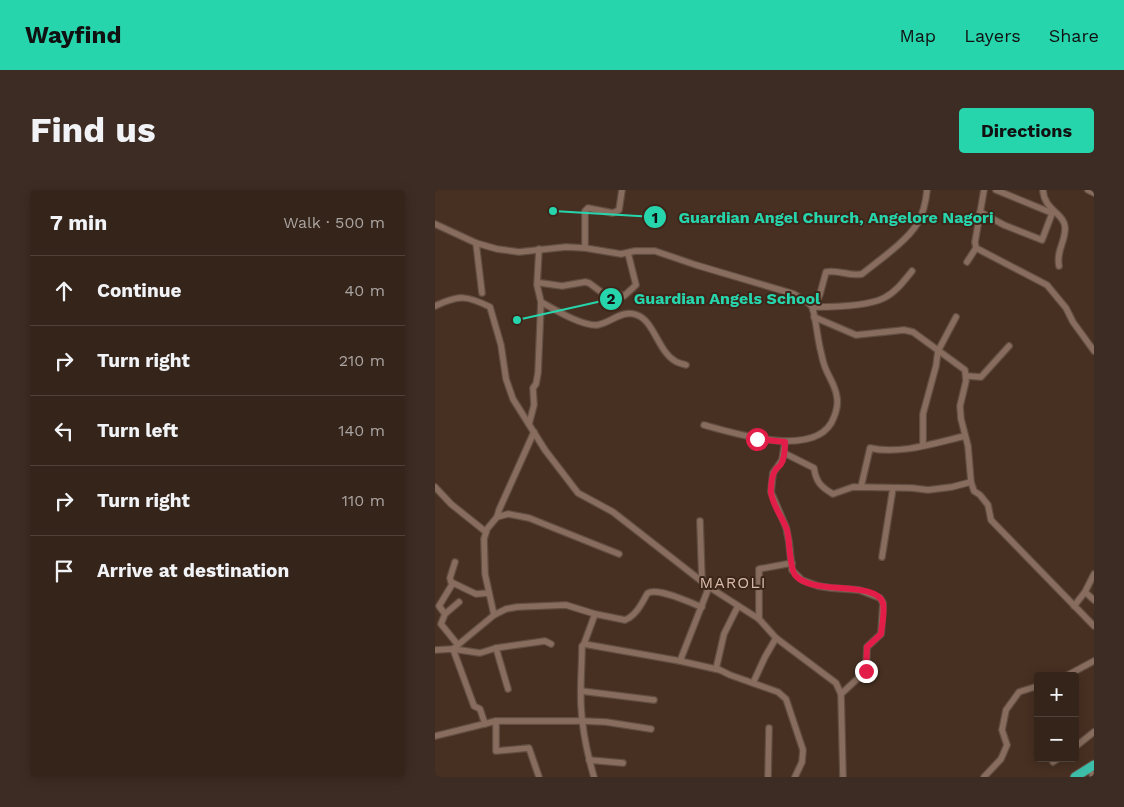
<!DOCTYPE html>
<meta charset="utf-8">
<style>
body{margin:0;font-family:"Work Sans",sans-serif;background:#3d2c23;color:#f1f3f6}
.controls{position:absolute;right:15px;bottom:15px;display:grid;overflow:hidden;border-radius:5px;box-shadow:0 2px 12px #0003}
.controls button{width:45px;height:45px;display:grid;place-items:center;padding:0;border:0;border-bottom:1px solid #4f4139;background:#35241a;color:#f1f3f6;font:25px sans-serif}
.stop{position:absolute;width:15px;height:15px;margin:-11px;border:4px solid #e11d48;border-radius:50%;background:#fff}
.stop.end{background:#e11d48;border-color:#fff;box-shadow:0 1px 5px #0008}
.list{margin:0;padding:0;list-style:none}
h2{display:flex;justify-content:space-between;align-items:center;height:65px;margin:0;padding:0 20px;font-size:21px}
h2 small{font-size:16px;font-weight:400;color:#aaa4a2}
.list li{display:grid;grid-template-columns:32px 1fr auto;gap:15px;align-items:center;box-sizing:border-box;height:70px;padding:0 20px;border-top:1px solid #4f4139}
.list b{display:block;font-size:19px;white-space:nowrap}
.list em{font-size:16px;font-style:normal;color:#aaa4a2}
.icon{flex:none;width:28px;height:28px;fill:none;stroke:currentColor;stroke-width:2;stroke-linecap:round;stroke-linejoin:round}
.map{position:relative;flex:none;width:659px;height:587px;overflow:hidden;border-radius:5px}
header{display:flex;align-items:center;gap:30px;box-sizing:border-box;height:70px;padding:0 25px;background:#27d5ad;color:#111}
header strong{font-size:24px}
nav{display:flex;gap:28px;margin-inline-start:auto;font-size:18px}
.intro{display:flex;align-items:center;justify-content:space-between;box-sizing:border-box;height:120px;padding:0 30px}
h1{margin:0;font-size:35px}
.button{padding:12px 22px;border-radius:5px;background:#27d5ad;color:#111;font-size:18px;font-weight:700}
main{display:flex;gap:30px;padding:0 30px}
aside{flex:1;background:#35241a;border-radius:5px;box-shadow:0 2px 12px #0003}
.map>svg:first-child{display:block}
</style>
<header>
<strong>Wayfind</strong>
<nav><a>Map</a><a>Layers</a><a>Share</a></nav>
</header>
<div class="intro"><h1>Find us</h1><a class="button">Directions</a></div>
<main>
<aside>
<h2>7 min<small>Walk · 500 m</small></h2>
<ul class="list">
<li><svg class="icon" aria-label="ahead" viewBox="0 0 24 24"><path d="M12 20V5M6 11l6-6 6 6"/></svg><div><b>Continue</b></div><em>40 m</em></li>
<li><svg class="icon" aria-label="right" viewBox="0 0 24 24"><path d="M7 20v-9h11M14 6l5 5-5 5"/></svg><div><b>Turn right</b></div><em>210 m</em></li>
<li><svg class="icon" aria-label="left" viewBox="0 0 24 24"><path d="M17 20v-9H6M10 6l-5 5 5 5"/></svg><div><b>Turn left</b></div><em>140 m</em></li>
<li><svg class="icon" aria-label="right" viewBox="0 0 24 24"><path d="M7 20v-9h11M14 6l5 5-5 5"/></svg><div><b>Turn right</b></div><em>110 m</em></li>
<li><svg class="icon" aria-label="arrive" viewBox="0 0 24 24"><path d="M6 21V4h12l-3 4 3 4H6"/></svg><div><b>Arrive at destination</b></div></li>
</ul>
</aside>
<div class="map">
<svg width="659" height="587" viewBox="0 0 659 587">
<rect width="100%" height="100%" fill="#473022"/>
<g fill="none" stroke-linecap="round" stroke-linejoin="round">
<g stroke="#614d41" stroke-width="8">
<g id="minor">
<polyline points="549,0 540,52 541,58 612,95 631,118 638,132 659,161"/>
<polyline points="561,0 617,23"/>
<path d="M608,0c1,20 21,23 22,37 1,14 -9,23 -6,39"/>
<polyline points="653,0 659,3"/>
<polyline points="545,22 569,35 607,50 618,21"/>
<path d="M0,34l41,19 21,6 22,3 47,-5 19,1 36,6 14,-3h20l41,14 98,29c6,4 14,7 18,13 3,5 6,36 9,45 1,5 2,10 4,15 4,11 11,19 12,31 1,6 -1,14 -3,19 -15,43 -98,17 -130,8"/>
<polyline points="41,53 47,103"/>
<polyline points="150,58 150,21 153,18 178,23 184,20 187,0"/>
<path d="M104,59l-2,36 4,17c13,7 40,24 56,23 14,-2 25,-16 40,-10 17,6 21,36 38,46 3,2 8,3 11,4"/>
<polyline points="532,72 541,58"/>
<polyline points="106,93 127,96 150,92 154,93 169,104 176,100 189,106 201,95 193,63"/>
<path d="M0,116c24,-11 31,-11 55,1l11,38 5,34 7,20 32,51 33,43 35,19 96,75 50,32 17,19 60,45 5,11 2,83"/>
<path d="M380,117c18,0 53,-1 69,-9 12,-6 20,-17 28,-27"/>
<path d="M378,120l7,-16 6,-22c12,-3 24,5 36,2 16,-13 45,-33 55,-50 6,-10 9,-23 10,-34"/>
<polyline points="379,127 421,145 469,140 478,142 530,180 531,191 525,216 526,229 533,256 536,292 539,301 545,305 553,315 556,330 659,436"/>
<polyline points="532,186 546,187 574,156"/>
<polyline points="94,234 99,215 98,198 101,194 103,183 106,112"/>
<polyline points="350,252 347,270 338,283 336,302 351,337 354,352 357,380 367,390 383,396 396,398 424,400 445,408 448,413 446,444 432,457 431,481 406,504"/>
<polyline points="488,255 488,224 501,176 503,161 521,127"/>
<path d="M349,263l30,15c2,14 7,19 19,26l20,-7 59,1 16,2 24,-3 19,-5"/>
<polyline points="0,297 16,314 51,342"/>
<path d="M426,297l9,-39c30,7 65,-5 95,-12"/>
<polyline points="62,327 64,320 99,242"/>
<polyline points="265,331 267,391"/>
<polyline points="447,367 458,298"/>
<polyline points="20,372 15,388 16,392 41,404 54,403"/>
<polyline points="18,393 4,416 10,424 6,434 23,455"/>
<polyline points="650,402 659,384"/>
<polyline points="639,416 650,402 659,410"/>
<polyline points="10,424 24,412"/>
<path d="M160,424l30,6c8,-3 13,-10 17,-17 2,-3 4,-8 6,-10 10,-6 43,10 54,14"/>
<polyline points="59,425 50,384 49,349 52,339 62,327 73,324 94,328 184,364"/>
<polyline points="324,429 324,379 357,373"/>
<polyline points="61,458 73,499"/>
<polyline points="0,460 18,459 45,463 61,458 110,451 116,454"/>
<polyline points="245,471 285,480 295,485 343,502 351,509 368,560 367,572 360,587"/>
<polyline points="281,479 289,444 303,416"/>
<polyline points="631,486 659,471"/>
<polyline points="318,493 330,467 341,448"/>
<polyline points="146,501 219,510"/>
<polyline points="61,531 61,561 94,558 104,587"/>
<polyline points="50,534 45,519 39,516 18,459 59,425 71,419 82,417 131,415 160,424 149,454"/>
<polyline points="0,546 61,531 148,531 171,532 216,539"/>
<polyline points="640,557 659,542"/>
<polyline points="154,570 188,573"/>
<polyline points="618,572 624,568"/>
<polyline points="657,584 659,587"/>
<path d="M159,587c-7,-24 -12,-48 -13,-72 -1,-20 1,-39 1,-59l2,-2 96,17 29,-74"/>
<polyline points="333,587 334,538"/>
<polyline points="549,587 566,569 572,555 567,540 571,520 584,502 603,496"/>
</g>
</g>
<g stroke="#614d41" stroke-width="11">
<polyline id="highway" points="640,587 659,575"/>
</g>
<use href="#minor" stroke="#886d5e" stroke-width="5.5"/>
<use href="#highway" stroke="#3dbea9" stroke-width="9"/>
</g>
<g fill="none" stroke-linecap="round" stroke-linejoin="round">
<path stroke="#e11d48" stroke-width="6" d="M322,249l28,3c0,7 0,16 -4,22 -1,2 -4,4 -5,5 -4,5 -5,17 -5,23 1,13 12,26 16,38 3,12 2,36 8,45 17,21 81,5 88,28 2,9 -1,22 -2,31l-14,13 -1,24"/>
</g>
<g text-anchor="middle" stroke-width="4" stroke-linejoin="round" paint-order="stroke">
<g font-size="16" letter-spacing="1" fill="#d7b9a9" stroke="#3c2619">
<text x="298" y="398">MAROLI</text>
</g>
</g>
<path fill="none" stroke="#27d5ad" stroke-width="2" d="M118 21L220 27M82 130L176 109"/>
<g fill="#27d5ad" stroke="#3c2619" stroke-width="2">
<circle cx="118" cy="21" r="5"/>
<circle cx="82" cy="130" r="5"/>
<circle cx="220" cy="27" r="12"/>
<circle cx="176" cy="109" r="12"/>
</g>
<g font-size="15" text-anchor="middle" font-weight="bold" fill="#111">
<text x="220" y="33">1</text>
<text x="176" y="114">2</text>
</g>
<g font-size="16" text-anchor="middle" font-weight="bold" fill="#27d5ad" stroke="#3c2619" stroke-width="4" stroke-linejoin="round" paint-order="stroke">
<text x="401" y="33">Guardian Angel Church, Angelore Nagori</text>
<text x="292" y="114">Guardian Angels School</text>
</g>
</svg>
<div class="controls">
<button>+</button>
<button>−</button>
</div>
<div class="stop" style="left:322px;top:249px"></div>
<div class="stop end" style="left:431px;top:481px"></div>
</div>
</main>
